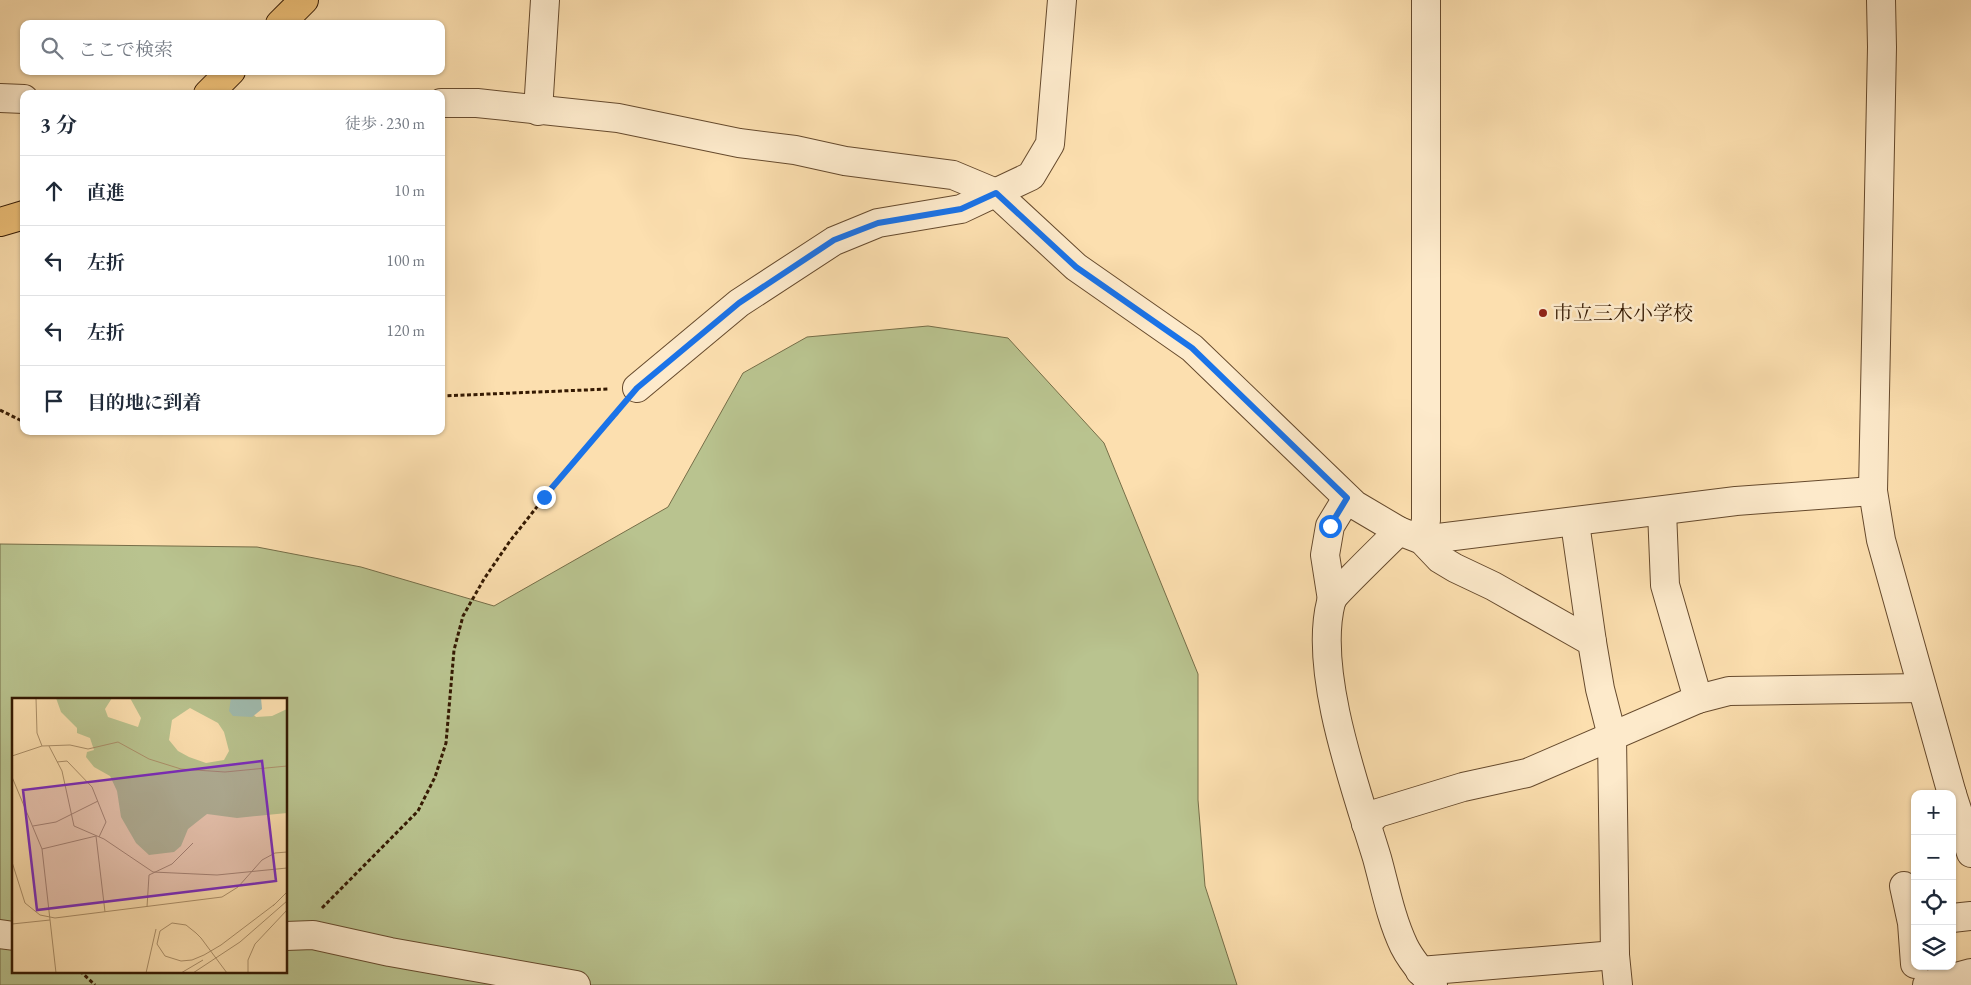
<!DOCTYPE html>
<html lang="ja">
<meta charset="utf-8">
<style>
body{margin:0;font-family:"EB Garamond","Noto Serif JP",serif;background:#f6f6f7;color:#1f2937}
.controls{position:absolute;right:15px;bottom:15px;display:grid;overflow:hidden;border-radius:10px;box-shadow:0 1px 4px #0004}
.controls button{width:45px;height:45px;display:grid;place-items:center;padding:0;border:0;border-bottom:1px solid #e0e1e3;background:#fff;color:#1f2937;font:25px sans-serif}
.stop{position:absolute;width:15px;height:15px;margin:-11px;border:4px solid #1a73e8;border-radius:50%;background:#fff}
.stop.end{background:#1a73e8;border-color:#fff;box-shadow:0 1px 5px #0008}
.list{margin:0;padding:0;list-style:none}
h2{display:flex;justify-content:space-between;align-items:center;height:65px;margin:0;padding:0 20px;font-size:21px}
h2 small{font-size:16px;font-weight:400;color:#747a83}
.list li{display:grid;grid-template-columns:32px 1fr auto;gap:15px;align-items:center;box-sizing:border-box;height:70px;padding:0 20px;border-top:1px solid #e0e1e3}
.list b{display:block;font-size:19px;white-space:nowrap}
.list em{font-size:16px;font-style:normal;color:#747a83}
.icon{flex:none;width:28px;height:28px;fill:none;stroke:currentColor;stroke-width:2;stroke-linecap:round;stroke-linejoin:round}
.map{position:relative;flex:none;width:1971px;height:985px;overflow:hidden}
.search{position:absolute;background:#fff;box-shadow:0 1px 4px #0004;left:20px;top:20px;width:425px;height:55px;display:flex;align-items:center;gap:12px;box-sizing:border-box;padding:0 18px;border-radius:10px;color:#747a83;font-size:19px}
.panel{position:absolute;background:#fff;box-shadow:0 1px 4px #0004;left:20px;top:90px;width:425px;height:345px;border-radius:10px}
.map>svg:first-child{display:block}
</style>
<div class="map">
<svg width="1971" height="985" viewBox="0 0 1971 985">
<rect width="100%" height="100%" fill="#fcdfaf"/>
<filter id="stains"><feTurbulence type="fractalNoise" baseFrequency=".004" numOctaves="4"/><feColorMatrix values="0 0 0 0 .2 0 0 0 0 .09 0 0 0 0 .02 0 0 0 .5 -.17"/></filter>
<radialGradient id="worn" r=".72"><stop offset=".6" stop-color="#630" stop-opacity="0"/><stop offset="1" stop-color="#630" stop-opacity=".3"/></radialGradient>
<path fill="#b9c38f" stroke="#766e48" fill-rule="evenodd" d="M928,326l80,12 96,105 94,231v126l7,86 32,99h-1237v-441l257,3 104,20 133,39 174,-99 75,-134 64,-36zM14,699h272v272h-272z"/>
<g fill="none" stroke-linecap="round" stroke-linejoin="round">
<g stroke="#664a2d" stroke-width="30">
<g id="minor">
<polyline points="1881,0 1882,47 1873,491 1881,540 1952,794"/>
<polyline points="0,98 24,99"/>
<polyline points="441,103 477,103 618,118 739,143 795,150 845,161 953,175 996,193 1076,267 1192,348 1355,505 1399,531 1422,540 1440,559 1455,568 1493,586 1592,642 1600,689 1612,736 1615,955 1618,985"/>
<polyline points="538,111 545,0"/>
<polyline points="637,388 739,303 834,241 878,223 961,209 1031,176 1050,144 1062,0"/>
<polyline points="1662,511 1665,585 1698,699"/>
<polyline points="1575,523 1592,642"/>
<path d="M1399,531c-10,10 -66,64 -68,71 -18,70 25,187 46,256 8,29 14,61 27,88 7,14 18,27 29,39"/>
<polyline points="1422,540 1426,520 1426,0"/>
<polyline points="1422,540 1736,501 1873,491"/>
<polyline points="1332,600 1325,555 1330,526 1347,498"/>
<polyline points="1952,794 1971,853"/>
<polyline points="1366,824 1378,813 1463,787 1527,773 1698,699 1729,691 1922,688"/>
<polyline points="1904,886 1912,923 1915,964"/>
<polyline points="1952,918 1971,916"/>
<polyline points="0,934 14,936"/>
<polyline points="286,936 313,935 390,952 576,985"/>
<polyline points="1420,971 1615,955"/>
<polyline points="1927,985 1971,973"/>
</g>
</g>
<g stroke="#341902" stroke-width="30">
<g id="major">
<polyline points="280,24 304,0"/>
<polyline points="208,94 231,71"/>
<polyline points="0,222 24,215"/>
</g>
</g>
<g stroke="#341902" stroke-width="3" stroke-dasharray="4 2.5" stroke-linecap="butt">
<polyline points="441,396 609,389"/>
<polyline points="0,410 24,422"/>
<polyline points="322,908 418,811 435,777 446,743 454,650 463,616 484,579 510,541 570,465 620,410"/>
<polyline points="80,971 95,985"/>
</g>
<use href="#minor" stroke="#fdeacb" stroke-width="28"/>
<use href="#major" stroke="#eec078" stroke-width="28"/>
</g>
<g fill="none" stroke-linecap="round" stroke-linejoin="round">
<polyline stroke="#1a73e8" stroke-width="6" points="544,497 637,388 739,303 834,240 878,223 961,209 996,193 1076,267 1192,348 1347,498 1330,526"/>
</g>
<circle fill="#8f2418" stroke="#fdeacb" stroke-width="2" cx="1543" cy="313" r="5"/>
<g text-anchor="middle" stroke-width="5" stroke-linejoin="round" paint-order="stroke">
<g font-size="20" fill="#341902" stroke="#fdeacb" text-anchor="start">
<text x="1553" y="320">市立三木小学校</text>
</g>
</g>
<g transform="translate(12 698)">
<rect width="275" height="275" fill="#fcdfaf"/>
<path d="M44,0h56l-7,11 3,8 30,10 3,-9 -11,-20h129l-6,16 3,3 16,-1 15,-7v104l-50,5 -30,-4 -19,15 -7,17 -7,6 -25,3 -13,-12 -15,-26 -4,-26 -7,-15 -16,-9 -8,-10 1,-5 7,-2 -4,-12 -13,-5v-5l-16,-16zM178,10l28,15 6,9 5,19 -5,9 -18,3 -17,-6 -11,-6 -9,-11 3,-20z" fill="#b9c38f" fill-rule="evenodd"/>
<path d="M219,0h30l1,11 -10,8 -19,-1 -4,-5z" fill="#a0bcb0"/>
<path fill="none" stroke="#ac906a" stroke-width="1" d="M24,0l1,35 5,13M37,48l13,25 12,55 30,13 49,33 64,3 70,-7M0,58l30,-10 28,-1 18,4 30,-7 31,17 32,10 44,3 62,-6M45,64l10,-1 25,26 14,35 -7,15M0,79l30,72 14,124M21,128l23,-4 42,-21M84,138l9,76M30,151l54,-13M0,164l13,41 15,12 15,3 167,-21 16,-10 24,-27 13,-7 12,-1M261,208l14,-14M135,209l2,-32 23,-11 21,-21M0,226l38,-4M134,275l10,-44M169,275l22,-13M181,275l47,-31 47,-41M215,275l-26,-35 -5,-5 -10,-8 -14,-2 -12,8 -3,13 8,12 16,5 11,-1 12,-5 17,-10 54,-41M236,275v-13l7,-16 32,-34"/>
<path fill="#7b2cbf" fill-opacity="0.15" stroke="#7b2cbf" stroke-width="2.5" d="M250,63l14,120 -239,29 -14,-120z"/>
<rect width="275" height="275" fill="none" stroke="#341902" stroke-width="2.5"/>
</g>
<rect width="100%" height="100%" filter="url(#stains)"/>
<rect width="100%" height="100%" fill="url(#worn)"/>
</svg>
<div class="controls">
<button>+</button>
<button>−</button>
<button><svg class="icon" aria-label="locate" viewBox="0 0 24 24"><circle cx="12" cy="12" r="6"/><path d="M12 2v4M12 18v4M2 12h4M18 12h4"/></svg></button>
<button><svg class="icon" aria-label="layers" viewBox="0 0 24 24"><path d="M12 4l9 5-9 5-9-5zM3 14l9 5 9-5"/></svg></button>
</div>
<div class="stop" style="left:1330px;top:526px"></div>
<div class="stop end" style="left:544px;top:497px"></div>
<div class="search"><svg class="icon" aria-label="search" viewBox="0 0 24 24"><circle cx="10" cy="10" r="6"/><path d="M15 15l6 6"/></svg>ここで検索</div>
<section class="panel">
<h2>3 分<small>徒歩 · 230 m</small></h2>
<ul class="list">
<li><svg class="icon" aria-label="ahead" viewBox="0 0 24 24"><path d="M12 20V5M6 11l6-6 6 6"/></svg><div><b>直進</b></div><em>10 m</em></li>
<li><svg class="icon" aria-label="left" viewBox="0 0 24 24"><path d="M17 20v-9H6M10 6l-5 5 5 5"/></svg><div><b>左折</b></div><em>100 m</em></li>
<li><svg class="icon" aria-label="left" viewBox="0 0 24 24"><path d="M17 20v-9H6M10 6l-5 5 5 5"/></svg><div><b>左折</b></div><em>120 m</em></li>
<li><svg class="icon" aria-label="arrive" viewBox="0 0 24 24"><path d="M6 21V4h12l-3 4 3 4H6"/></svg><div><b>目的地に到着</b></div></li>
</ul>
</section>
</div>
